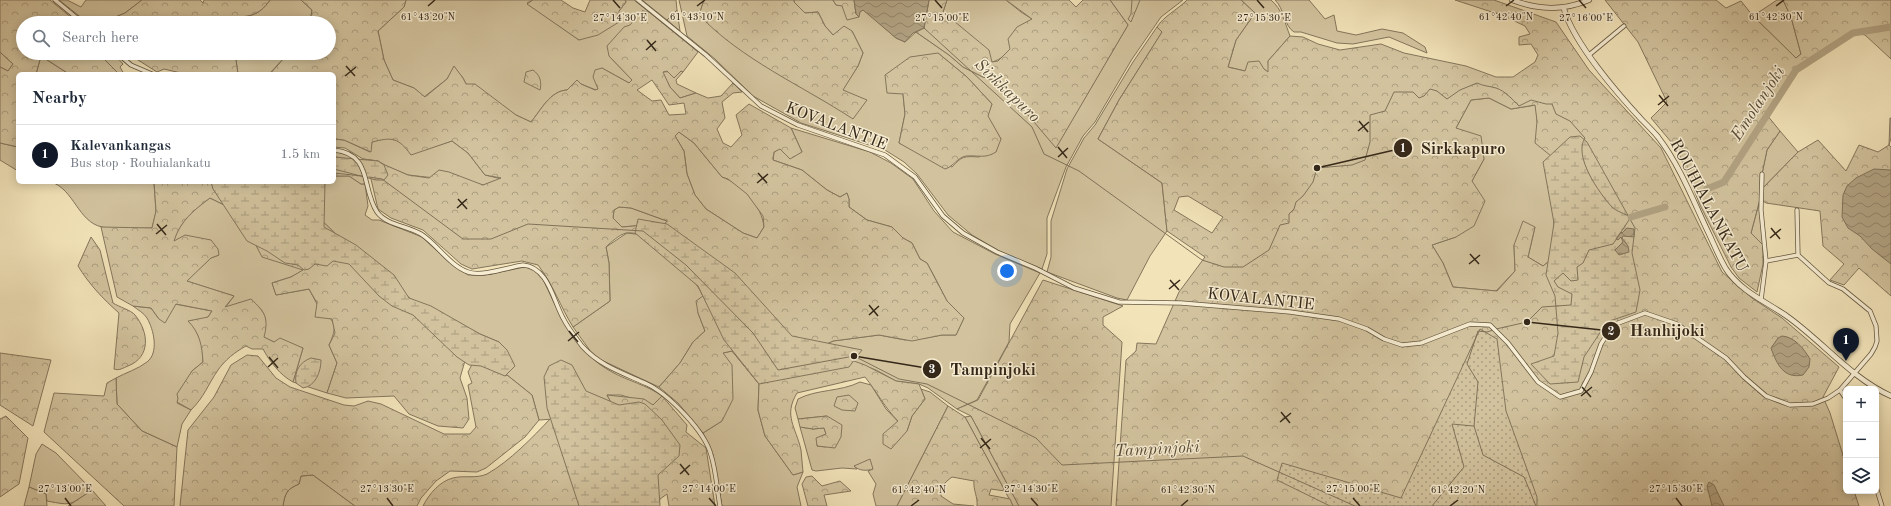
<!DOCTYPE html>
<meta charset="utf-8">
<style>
body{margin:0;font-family:"Old Standard TT",serif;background:#f6f6f7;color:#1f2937}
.controls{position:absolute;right:12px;bottom:12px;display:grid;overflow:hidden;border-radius:6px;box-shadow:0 2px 10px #0003}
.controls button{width:36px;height:36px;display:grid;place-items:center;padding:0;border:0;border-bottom:1px solid #e0e1e3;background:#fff;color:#1f2937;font:20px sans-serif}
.you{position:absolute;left:1007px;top:271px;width:14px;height:14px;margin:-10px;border:3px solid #fff;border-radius:50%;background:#1a73e8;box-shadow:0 0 0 6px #1a73e833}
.badge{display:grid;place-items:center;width:26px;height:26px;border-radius:50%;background:#111827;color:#fff;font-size:13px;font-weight:700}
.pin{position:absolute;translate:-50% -33px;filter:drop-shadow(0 1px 2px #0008)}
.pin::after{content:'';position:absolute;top:21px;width:14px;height:12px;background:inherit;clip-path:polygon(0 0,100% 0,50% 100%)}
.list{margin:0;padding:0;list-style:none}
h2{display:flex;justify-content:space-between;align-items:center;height:52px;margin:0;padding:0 16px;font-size:17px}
h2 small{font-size:13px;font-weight:400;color:#747a83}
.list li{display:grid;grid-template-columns:26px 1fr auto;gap:12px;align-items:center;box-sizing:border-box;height:60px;padding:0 16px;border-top:1px solid #e0e1e3}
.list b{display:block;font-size:15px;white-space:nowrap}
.list p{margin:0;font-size:13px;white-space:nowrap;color:#747a83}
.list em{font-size:13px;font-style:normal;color:#747a83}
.icon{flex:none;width:22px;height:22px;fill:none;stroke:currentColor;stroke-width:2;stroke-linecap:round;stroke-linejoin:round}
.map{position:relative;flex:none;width:1891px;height:506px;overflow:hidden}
.search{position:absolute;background:#fff;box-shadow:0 2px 10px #0003;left:16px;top:16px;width:320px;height:44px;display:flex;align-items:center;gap:10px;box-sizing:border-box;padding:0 14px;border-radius:22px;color:#747a83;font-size:15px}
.panel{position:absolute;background:#fff;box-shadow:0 2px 10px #0003;left:16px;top:72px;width:320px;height:112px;border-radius:6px}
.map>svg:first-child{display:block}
</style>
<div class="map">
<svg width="1891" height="506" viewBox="0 0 1891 506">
<defs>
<pattern id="forest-crowns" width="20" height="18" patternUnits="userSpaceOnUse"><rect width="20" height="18" fill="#d2c39e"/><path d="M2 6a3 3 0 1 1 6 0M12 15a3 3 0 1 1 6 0" fill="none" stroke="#ab9e80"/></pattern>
<pattern id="wetland-marsh" width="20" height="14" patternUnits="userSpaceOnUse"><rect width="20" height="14" fill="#d2c39e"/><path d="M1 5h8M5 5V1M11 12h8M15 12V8" fill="none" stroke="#ab9e80"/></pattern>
<pattern id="park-dots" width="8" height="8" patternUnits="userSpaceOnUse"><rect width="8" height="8" fill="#d2c39e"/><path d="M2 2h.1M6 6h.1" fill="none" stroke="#ab9e80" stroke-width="1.8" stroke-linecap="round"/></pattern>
<pattern id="water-waves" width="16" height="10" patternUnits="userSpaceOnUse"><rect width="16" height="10" fill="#b2a383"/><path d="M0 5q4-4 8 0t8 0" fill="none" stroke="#92856a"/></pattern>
</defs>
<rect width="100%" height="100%" fill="#f2e3b9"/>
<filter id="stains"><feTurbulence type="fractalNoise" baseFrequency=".005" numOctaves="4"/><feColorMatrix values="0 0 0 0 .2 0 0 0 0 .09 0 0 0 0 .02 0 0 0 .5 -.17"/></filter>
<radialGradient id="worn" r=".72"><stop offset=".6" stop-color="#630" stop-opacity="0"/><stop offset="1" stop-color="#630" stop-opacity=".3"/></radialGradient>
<g fill="#d2c39e" stroke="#84765c" fill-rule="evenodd">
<polygon points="59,0 67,0 81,7 86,0 142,0 125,13 106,21 107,23 88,23"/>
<path d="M270,0h31l11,10 -2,13h-79l-1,-5c19,-2 28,-1 40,-18z"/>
<path d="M406,0h127l-6,3 52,37 40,-29 7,-9 -1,-2h9l15,12 -7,-1 -33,45 23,24 -3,3 -27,-15 -5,14 1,7 -2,1 -15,-6 -4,-4 -10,10c-17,1 -26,20 -36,32l-15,-7 -50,-31 -3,-6 -9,-11 -7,12 -23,18 -10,-9 -21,-8 -9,-20 -6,-29 26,-24z"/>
<polygon points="642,0 676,0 677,10 667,20"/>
<path d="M679,0h25l-5,15 55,44 71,42 17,-11 16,-24 5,-13 -11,-22 -19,4 -8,-9 -7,-14 -13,1 -11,-11v-2h39l3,5h6l18,7 3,-3 33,29 9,4 11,-10 33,23 14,12 20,10 17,5 56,65 72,-122 -18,-25h73l-22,17 -29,42 -37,63 -12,14 -17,31 -19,51v36l-5,15 -41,-17 -29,-17 -24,-20 -31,-41 -13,-12 -19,-12 -84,-27 -48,-27 -38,-37 -28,-23zM938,53l29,24 25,27 -5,12 14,23 -22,18c-15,-1 -17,-1 -27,10l-53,-24 6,-29 -2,-20z"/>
<path d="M947,0h59l15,12 11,7c-10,14 -23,39 -40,43l-49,-50z"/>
<path d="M1241,0h30c11,9 14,23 19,36l-22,25 1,12 -5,-4 -19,2 -17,-4 8,-27 19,-27z"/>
<path d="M1275,0h34l16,19 9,-4 3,16 19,4 26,-6 21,4 22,14 2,6 -38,-16 -36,7 -16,-1 -36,-11h-7c-10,-6 -10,-24 -19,-32z"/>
<polygon points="1777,0 1783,0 1791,17 1801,54 1796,58 1753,16"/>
<polygon points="1157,27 1162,32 1119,100 1098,139 1162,183 1167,231 1150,256 1127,300 1117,298 1047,272 1051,257 1051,221 1067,169 1084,138 1095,125 1133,62"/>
<polygon points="0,52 13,64 8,71 0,67"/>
<polygon points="103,53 113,53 123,64 120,67 124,74 119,74 102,57"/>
<polygon points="235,53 301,53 299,57 284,58 269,74 238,74"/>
<polygon points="41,56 69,74 36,74"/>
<polygon points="681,71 683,72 676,80 677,84 696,93 680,98 670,87 662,72"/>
<polygon points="1489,98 1511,109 1536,105 1537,121 1556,160 1553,258 1543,266 1528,257 1535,227 1514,245 1515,271 1496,291 1453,287 1443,263 1432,245 1456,237 1472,181 1484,159 1456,128 1471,100"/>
<polygon points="791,128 870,152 891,163 913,179 934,211 953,232 995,254 1040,273 1010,324 1009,342 977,400 957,409 928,388 919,384 896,381 876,370 818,348 833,341 879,335 905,340 926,338 942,335 956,335 964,318 947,301 933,274 927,263 920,259 912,243 903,238 892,227 867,220 849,207 849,199 847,193 840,197 827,190 802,170 773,160 774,152 780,148 802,152"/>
<polygon points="1780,131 1798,152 1761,190 1762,174 1767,150"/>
<path d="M679,132l15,11 28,34c20,7 40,29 42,50l-7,11 -14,-5 -37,-24 -11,-14 -8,-21 -3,-23 -9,-15z"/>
<polygon points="387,138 402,142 411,154 452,141 468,153 485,175 502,179 483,185 471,182 408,175 384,165 378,161 363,159 345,148 334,147 334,139 344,140 370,152 372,142"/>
<polygon points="0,143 18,147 18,171 0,160"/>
<path d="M334,176h15l12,8h4l3,22 -3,9 7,5h7l43,17 27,25 19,13h17l40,-8 10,3 6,5c18,38 32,76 71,97 16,9 35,13 50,24l-9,9 -32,-10h-14l11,20 -79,5 -7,-25 -25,-20 -2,1 -6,-34 -19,-8 -71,-36 -50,-42 -41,-39 4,-35h12z"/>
<path d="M51,182h103l2,30 -4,16c-14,0 -38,2 -50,-1 -24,-5 -28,-38 -51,-45z"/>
<polygon points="1761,196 1763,245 1751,233"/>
<path d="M210,198l35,17 59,55 -13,7 -19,6 4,12 33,-6c3,5 5,10 8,15 13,17 24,16 12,41l8,18 -10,30 -34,-11 10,-34 -29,-6 -11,-5c5,-19 3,-25 -12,-37l-26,8 9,-12 -48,-15 25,-23 8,-3 -46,-13c7,-21 20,-32 37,-44z"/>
<polygon points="619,207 631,208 667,221 659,233 645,225 622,227 613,218 614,210"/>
<polygon points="627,233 643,235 698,286 703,296 698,313 705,331 693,342 680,363 659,387 599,359 591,352 573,327 610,301 609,263 606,247"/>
<path d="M175,304l37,7 -4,6 -14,10 8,16 1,19 -11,9 -15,32 14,7 -9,14 -5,23 -35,-16 -25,-27 -1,-26c9,-5 22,-9 31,-16 12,-9 7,-32 0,-44 -3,-5 -9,-8 -14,-12l18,2 8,11z"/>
<polygon points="732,351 759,384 758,410 765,436 793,475 803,472 797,487 801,506 722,506 713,455 703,433 722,421 723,353"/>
<path d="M860,382l11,3 15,24 21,22 5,-15 13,-17 -4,-10 9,3 18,14 -51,100h-21l-3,-12 3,-10 -8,-13 5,-2 -19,-3 3,3 -15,-1 -26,3 -4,-1 -12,-43 13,2 11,-1 2,6 -9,12 9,1 1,-31 -29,3 -3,-11 3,-9c19,-10 42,-7 62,-17z"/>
<polygon points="971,416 1019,506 1013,506 965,417"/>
<path d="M42,444l14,9 36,37c-22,15 -19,16 -45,11l-1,-7 -17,-7 7,-33z"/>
<path d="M313,475l42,31h-72c2,-13 4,-17 16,-22l2,-8z"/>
</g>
<g fill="url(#forest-crowns)" stroke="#84765c" fill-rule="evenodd">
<polygon points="0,0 50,0 78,23 23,23 23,53 103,53 102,57 119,74 69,74 41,56 36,74 18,74 18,147 0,143 0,67 8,71 13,64 0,52"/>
<path d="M142,0h58l3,3 1,-3h66c-12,17 -21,16 -40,18l1,5h-124l-1,-2 19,-8z"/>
<path d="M301,0h105l-2,7 -26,24 6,29 9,20 21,8 11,9 22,-18 7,-13 9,12 3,6h9l41,31 15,7c10,-12 19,-31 36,-32l10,-10 4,4 14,6 3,-1 -5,-12 2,-7 7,-2 27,15 3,-3 -23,-24 -2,-10 17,-19 6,-2 12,-14 7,1 49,40 -15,20 -2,-1 -7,7 -7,-7 -4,1 7,15 10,11 16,-5 12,5 13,-2 12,-13 9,9 -9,1 -11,9 3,16 -8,11 6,14 8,4 11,-12 -6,-20 13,-11 42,24 11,24 -12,7 -10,-10 -6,3 -1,8 29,10 25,20 13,7 7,-4 2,6v8l18,13 25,7 11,11 9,5 8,16 7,4 20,38 17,17 -8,17h-14l-30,6 -33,-6 -46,6 -15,7 47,17 31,16 23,3 6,15 -13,17 -5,15 -16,18 -8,-5v-10l15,-13c-13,-13 -21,-29 -33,-44l-68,16c-14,23 -1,34 4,57 1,7 1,15 2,22l-10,3 -28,-39 -7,-26 1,-26 -27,-33 -9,2 9,12 1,34 -11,22 -19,12 -25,-30 -19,-16 21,-24 13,-21 12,-11 -7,-18 -2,-12 7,-5c-7,-15 -27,-40 -39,-51 -7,-5 -30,-14 -38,-12 -7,2 -15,9 -20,14l3,16 1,38 -37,26c-13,-21 -20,-43 -35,-62l-16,-4 -50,8 -11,-5 -38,-34 -32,-12 -13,-9 -7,-30 -8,-20 15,2 7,4 23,10 21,3 10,-8 10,2 34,13 18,-7 -16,-3 -17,-22 -16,-12 -41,14c-13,-18 -19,-18 -39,-13l-1,10 -27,-12 -10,-1v-65h-64l14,-16 14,-1 3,-4h28v-30h-19l2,-13zM652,80l17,25 15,-2 2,11 -17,1 -8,-15 -9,1 -15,-11zM679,132l15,11 28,34 6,2 19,15 16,22 1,11 -7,11 -14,-5 -37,-24 -11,-14 -8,-21 -3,-23 -9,-15zM619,207l12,1 36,13 -9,12 -13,-8 -23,2 -9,-9 1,-8z"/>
<polygon points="533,0 561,0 573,8 585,12 590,0 625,0 626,2 619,11 619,22 598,35 579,40 527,4"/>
<path d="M704,0h90v2l11,11 13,-1 7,14 8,9 11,-9 8,5 11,22 -5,13 -15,24 24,10 -14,19c-52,-34 -111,-59 -154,-104z"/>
<polygon points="833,0 854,0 856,14 859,17 847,20 842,6 836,5"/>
<polygon points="929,0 947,0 943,12 989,50 992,62 998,61 1010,49 1008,39 1017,27 1032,19 1006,0 1069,0 1076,7 1083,0 1110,0 1128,25 1056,148 1000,82 983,77 963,67 949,55 916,32 924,28"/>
<polygon points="1132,0 1140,0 1131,22 1128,19 1131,14"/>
<path d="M1187,0h54l14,13 -19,27 -8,27 17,4 3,-9 11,-1 5,8 4,3v-11l22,-25 13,1 15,7 22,6 41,-6 23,9 62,13 30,11h17l22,-15 3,-7 -7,-11 -12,1v-8l11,-3 -5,-8 -21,-10 -49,-16h39l62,22 33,48 72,78 61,124 30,26 30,20 57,49 -16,30 7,16 16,52v26h8l5,15h-743l10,-146 10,-9 1,-8 19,1 23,-52 26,-35 -38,-26 -5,-48 -64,-44 21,-39 43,-68 -5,-5c7,-11 20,-17 30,-27zM1489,98l22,11 24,-4 2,16 -2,22 21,17 -3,98 -10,8 -15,-9 7,-30 -12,-6 -9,24 1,26 -18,20 -44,-4 -10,-24 -11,-18 24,-8 18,-11 11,-25 -13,-20 12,-22 -3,-23 -25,-8 15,-28zM1188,196l35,21 -11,16 -38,-23 5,-13z"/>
<polygon points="1605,0 1716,0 1726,8 1741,1 1753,16 1796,58 1801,54 1791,17 1783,0 1891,0 1891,59 1865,35 1853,33 1796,70 1767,115 1780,131 1767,150 1762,174 1762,189 1798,152 1818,140 1846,171 1859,145 1878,152 1889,145 1890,118 1891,118 1891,138 1889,145 1891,147 1891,296 1859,268 1844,285 1830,280 1844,264 1823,246 1820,211 1766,203 1760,199 1751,233 1763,245 1763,264 1757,292 1739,278 1731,267 1700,205 1681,158 1672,143 1651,118 1667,102 1638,42"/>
<polygon points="677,10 680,31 667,20"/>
<polygon points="127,53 235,53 238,74 185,74 164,69 157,72"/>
<path d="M938,53l29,24 25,27 -4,12 13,23 -5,13c-11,7 -18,3 -30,4 -8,1 -13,11 -21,13l-46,-26 6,-29 -2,-20 -16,-1 -2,-18 25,-18z"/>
<path d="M533,70c7,5 9,12 7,20l-16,-8 2,-10z"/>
<path d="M334,152c20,1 27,14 31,32h-4l-12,-8h-15z"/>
<path d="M154,182h168l-4,35 41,39 110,91 -9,31 7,20 2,21 -6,9 -25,-2 -29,-12 -15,-18 -48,2 -19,-5 10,-30 -8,-18 6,-12 -3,-14 -17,-2 2,-14 -8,-14 -33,6 -4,-12 19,-6 12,-7 -41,-13 -17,-33v-9l-35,-17c-16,12 -30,23 -36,43l11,-6 26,5 7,9 1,6 -8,3 -24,23 47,15 -9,11 26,-8c14,13 18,19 13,38l10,5 6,-4 23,10 -10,34c-13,-7 -23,-20 -30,-33h-11l-6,-3c-11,6 -21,14 -28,24 -11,16 -13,26 -27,40l-14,-8 1,-3 -1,-5 15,-23 11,-9c-1,-16 -3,-29 -15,-41l20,-4 4,-6 -36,-7 -11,19 -6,-4 -8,-11 -18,-2 -16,-9 -16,-70 51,1 4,-17z"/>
<path d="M91,237l9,13 13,53c6,4 18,7 22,12 14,17 16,42 -7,51 -5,2 -9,5 -14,3l5,-56c-16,-14 -30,-29 -41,-47z"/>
<polygon points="1043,280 1123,306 1103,317 1103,325 1122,342 1111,506 1019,506 971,416 957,409 978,400"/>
<path d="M485,340l14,2 6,34 2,-1 25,20 7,25 -14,17 -39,31 -9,4 -27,-1 -14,10 -15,17 -4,8h-62l-42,-31 -12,1 -2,8c-12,5 -14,9 -16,22h-103l8,-76 26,-33 17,-32 16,-10 11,1 18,22 14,9 54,18 10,1 14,-5 13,3 63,30h26l6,-7 -8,-42 4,-2 -4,-11z"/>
<polygon points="0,353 51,360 33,426 0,405"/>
<polygon points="116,378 117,404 142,431 177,447 174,506 124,506 44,432 54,393 104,396 107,383"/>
<polygon points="607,395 644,399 653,405 662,396 687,425 686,432 706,448 715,506 669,506 667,494 660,499 658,506 618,415"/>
<polygon points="849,395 858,403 855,411 842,410 834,406 837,397"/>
<path d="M948,406l17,11 40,74 -14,-2 -2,6 21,4 3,7h-36c1,-9 -4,-16 -3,-25l-22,-4c-8,6 -11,9 -11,19l12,8 21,2h-77z"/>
<polygon points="6,416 28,438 19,484 0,497 0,419"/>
<polygon points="827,416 842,425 841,437 835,448 817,446 816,438 826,434 824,428 813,429 800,427 798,419"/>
<path d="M551,418l65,88h-193c6,-12 17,-25 30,-28 11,-3 23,1 34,-4 23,-13 46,-37 64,-56z"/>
<path d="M870,459l3,10c-6,2 -14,2 -19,-3z"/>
<polygon points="812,476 822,486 840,481 851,491 824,495 827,506 808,506 802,484 806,477"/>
<polygon points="29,487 46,494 47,506 24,506"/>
<polygon points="92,490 106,506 68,506"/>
</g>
<g fill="url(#wetland-marsh)" stroke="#84765c">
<polygon points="1580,136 1587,142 1635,228 1632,253 1640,290 1636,312 1607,322 1584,357 1578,382 1550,384 1531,364 1554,356 1558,333 1555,296 1546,275 1554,223 1543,162 1570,137"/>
<polygon points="334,157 378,161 384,165 388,175 384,180 376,180 334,169"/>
<polygon points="211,182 325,182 324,227 356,245 394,275 409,298 431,306 480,334 499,342 507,350 515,366 505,376 481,366 469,365 457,357 413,315 392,306 379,296 349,264 333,261 327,266 315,264 309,269 304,270 298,265 285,263 267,251 247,241 213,189"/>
<polygon points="638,219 667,224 735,273 792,336 862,350 849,367 759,384 724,340 698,286 635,233"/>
<path d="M311,358l10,2c0,11 -5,26 -18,28l-7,-5c-2,-12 4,-21 15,-25z"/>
<polygon points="561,360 572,365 586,391 619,405 639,402 645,404 662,420 680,445 679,456 658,475 660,506 579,506 547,408 544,377 549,366"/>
</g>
<polygon fill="url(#park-dots)" stroke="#84765c" points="1480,329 1497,339 1506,411 1537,497 1537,506 1330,506 1277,480 1282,463 1401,498"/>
<g fill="url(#water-waves)" stroke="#807259">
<polygon points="854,0 929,0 924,28 913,33 905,42 896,38 863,10 860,12 859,17 856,14"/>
<polygon points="1874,169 1891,170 1891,264 1872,249 1860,236 1848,228 1842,217 1843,195 1847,186 1856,178"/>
<polygon points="1627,228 1634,229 1634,237 1623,236 1622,238 1628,246 1629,252 1619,255 1615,250 1623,242 1621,237 1618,240 1616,239 1621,232 1622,233"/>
<path d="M1782,336c13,1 22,13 28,23l-1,8 -6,8c-19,4 -26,-10 -32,-27l7,-10z"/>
<polygon points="1709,482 1714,485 1724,506 1712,506 1707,486"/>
</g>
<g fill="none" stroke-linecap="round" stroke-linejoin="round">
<g stroke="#807259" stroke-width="1">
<path d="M924,28l108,99 12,27 35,17 123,89 22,7h19l26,-17 11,-25 9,-2v-9l5,-5 2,-7 7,-6 10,-14 4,-14 35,-3 13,-5 5,-18v-27l15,-4 9,-19h19l6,6 5,-2 6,-7 7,2 10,8 13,-9 17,-7c6,3 12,3 19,5 9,3 16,11 23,18l12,-6 15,4h6l4,10 14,7 15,17c-12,18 14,55 27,69 4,4 13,7 19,10l-18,27 -24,6 -6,13 -6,4 1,13 -7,1 -8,-8 -9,8 4,6 14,7 -1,11 -29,2 -15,15 -31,7"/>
<polyline points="334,173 362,176"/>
<polyline points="369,177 382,179 463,239 491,239 528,224 643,231 686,265 753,333 778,370 854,356 899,379 927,384 1036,438 1062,465 1243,456 1355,506"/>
<polyline points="1493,330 1487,332 1478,331 1467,364 1478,382 1474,426 1483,455 1524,477 1536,506"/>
<polyline points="1432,506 1464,467 1452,424 1473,426"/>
</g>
<g stroke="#b2a383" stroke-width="7">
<polyline points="1707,189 1724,182 1796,70 1853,33 1891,27"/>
<polyline points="1631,217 1665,207"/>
</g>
<g stroke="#645741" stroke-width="5">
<g id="minor">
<polyline points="55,0 83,23"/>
<polyline points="638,0 706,55 761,106 798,125 885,155 915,177 943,216 963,233 997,252 1035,268 1074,288 1119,302 1181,303 1290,312 1339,319 1367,329 1384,339 1402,345 1421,343 1470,324 1490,325 1508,343 1538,382 1560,397 1581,391 1591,372 1601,344 1613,325 1645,313 1677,324 1726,358 1744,377 1766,396 1790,405 1813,404 1828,398 1840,390 1871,354 1875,347 1877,341 1876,326 1870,311 1843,289 1829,283 1798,255 1766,261"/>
<polyline points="117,53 131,65 152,74"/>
<polyline points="1589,55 1624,26"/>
<path d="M334,150c39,4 27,38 43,62 9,13 31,14 44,22 16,10 29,32 47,38 14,5 41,-5 55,-7 25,2 30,35 40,53 5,10 12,19 19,28 18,20 41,27 65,38 21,10 58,47 64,71 5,15 6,35 9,51"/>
<polyline points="1797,210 1798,255"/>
<polyline points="1761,300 1766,261 1761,210 1762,174"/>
<polyline points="1840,390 1846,399"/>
<polyline points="1876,487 1882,506"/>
</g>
</g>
<g stroke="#645741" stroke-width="6">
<g id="tertiary">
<path d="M1512,0c27,10 51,11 77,0"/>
<path d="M1564,9c10,34 53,84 78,111 5,5 11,11 16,17 23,30 36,66 52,99 5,11 10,23 16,33 15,23 41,33 62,48 35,25 63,61 103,79"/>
</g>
</g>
<use href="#minor" stroke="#f7edd2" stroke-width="3.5"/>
<use href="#tertiary" stroke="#f7edd2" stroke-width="4.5"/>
</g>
<path fill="none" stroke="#352819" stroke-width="1.5" d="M613,0l7,8M935,0l7,8M1257,0l7,8M1579,0l7,8M428,6l7,-6M697,6l8,-6M1506,6l8,-6M1776,6l8,-6M647,40l9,11M646,50l10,-9M346,66l9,10M345,76l11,-9M1659,95l9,11M1658,105l11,-9M1359,121l9,11M1358,131l11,-9M1058,147l9,11M1058,157l10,-9M758,173l9,10M757,183l11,-9M458,199l9,10M457,208l10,-9M157,224l9,11M1771,228l9,11M156,234l11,-9M1770,238l11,-9M1470,254l9,10M1469,264l11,-9M1170,280l9,10M1169,289l11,-9M869,305l9,11M869,315l10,-9M569,331l9,11M568,341l11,-9M269,357l9,11M268,367l10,-9M1582,387l9,10M1581,396l11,-9M1281,412l9,11M1280,422l11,-9M981,438l9,11M980,448l11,-9M680,464l9,11M680,474l10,-9M65,498l6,8M387,498l6,8M709,498l7,8M1031,498l7,8M1353,498l7,8M1676,498l6,8M911,506l8,-6M1181,506l7,-6M1450,506l8,-6"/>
<g text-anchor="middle" stroke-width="3" stroke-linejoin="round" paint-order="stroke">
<g font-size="16" fill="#352819" stroke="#f7edd2">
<text transform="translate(837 125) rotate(21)" y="6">KOVALANTIE</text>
<text transform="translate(1710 205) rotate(62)" y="6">ROUHIALANKATU</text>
<text transform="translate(1261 298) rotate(6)" y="6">KOVALANTIE</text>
</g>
<g font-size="17" font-style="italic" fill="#5a4d39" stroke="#f7edd2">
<text transform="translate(1008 90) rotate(44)" y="6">Sirkkapuro</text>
<text transform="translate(1757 103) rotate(-57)" y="6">Emolanjoki</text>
<text transform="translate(1157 448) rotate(-3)" y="6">Tampinjoki</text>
</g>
</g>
<g font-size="10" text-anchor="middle" fill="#352819" stroke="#f7edd2" stroke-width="3" stroke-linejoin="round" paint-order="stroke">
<text x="428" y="20">61°43'20"N</text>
<text x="697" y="20">61°43'10"N</text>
<text x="1506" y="20">61°42'40"N</text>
<text x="1776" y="20">61°42'30"N</text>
<text x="620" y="21">27°14'30"E</text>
<text x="942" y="21">27°15'00"E</text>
<text x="1264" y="21">27°15'30"E</text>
<text x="1586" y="21">27°16'00"E</text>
<text x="65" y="492">27°13'00"E</text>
<text x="387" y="492">27°13'30"E</text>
<text x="709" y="492">27°14'00"E</text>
<text x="1031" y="492">27°14'30"E</text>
<text x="1353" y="492">27°15'00"E</text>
<text x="1676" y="492">27°15'30"E</text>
<text x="919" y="493">61°42'40"N</text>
<text x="1188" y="493">61°42'30"N</text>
<text x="1458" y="493">61°42'20"N</text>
</g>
<path fill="none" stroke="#352819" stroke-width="1.5" d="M1317 168L1403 148M1527 322L1611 331M854 356L932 369"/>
<g fill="#352819" stroke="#f7edd2" stroke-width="1.5">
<circle cx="1317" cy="168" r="4"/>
<circle cx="1527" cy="322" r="4"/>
<circle cx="854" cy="356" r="4"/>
<circle cx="1403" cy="148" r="10"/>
<circle cx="1611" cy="331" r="10"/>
<circle cx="932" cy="369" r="10"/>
</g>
<g font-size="12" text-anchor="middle" font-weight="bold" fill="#fff">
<text x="1403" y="152">1</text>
<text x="1611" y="335">2</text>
<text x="932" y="373">3</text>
</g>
<g font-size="17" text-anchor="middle" font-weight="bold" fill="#352819" stroke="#f7edd2" stroke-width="3" stroke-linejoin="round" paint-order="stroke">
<text x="1463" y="154">Sirkkapuro</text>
<text x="1667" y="336">Hanhijoki</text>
<text x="993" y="375">Tampinjoki</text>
</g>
<rect width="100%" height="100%" filter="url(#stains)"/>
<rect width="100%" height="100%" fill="url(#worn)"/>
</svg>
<div class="controls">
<button>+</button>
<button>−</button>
<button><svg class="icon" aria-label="layers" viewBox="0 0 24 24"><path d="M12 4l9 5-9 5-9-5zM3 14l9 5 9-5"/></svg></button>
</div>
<div class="you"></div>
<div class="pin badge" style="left:1846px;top:361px">1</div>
<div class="search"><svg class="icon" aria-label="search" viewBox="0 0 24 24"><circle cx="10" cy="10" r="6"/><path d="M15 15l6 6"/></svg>Search here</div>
<section class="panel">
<h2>Nearby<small></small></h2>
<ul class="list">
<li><span class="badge">1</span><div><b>Kalevankangas</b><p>Bus stop · Rouhialankatu</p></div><em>1.5 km</em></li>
</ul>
</section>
</div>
